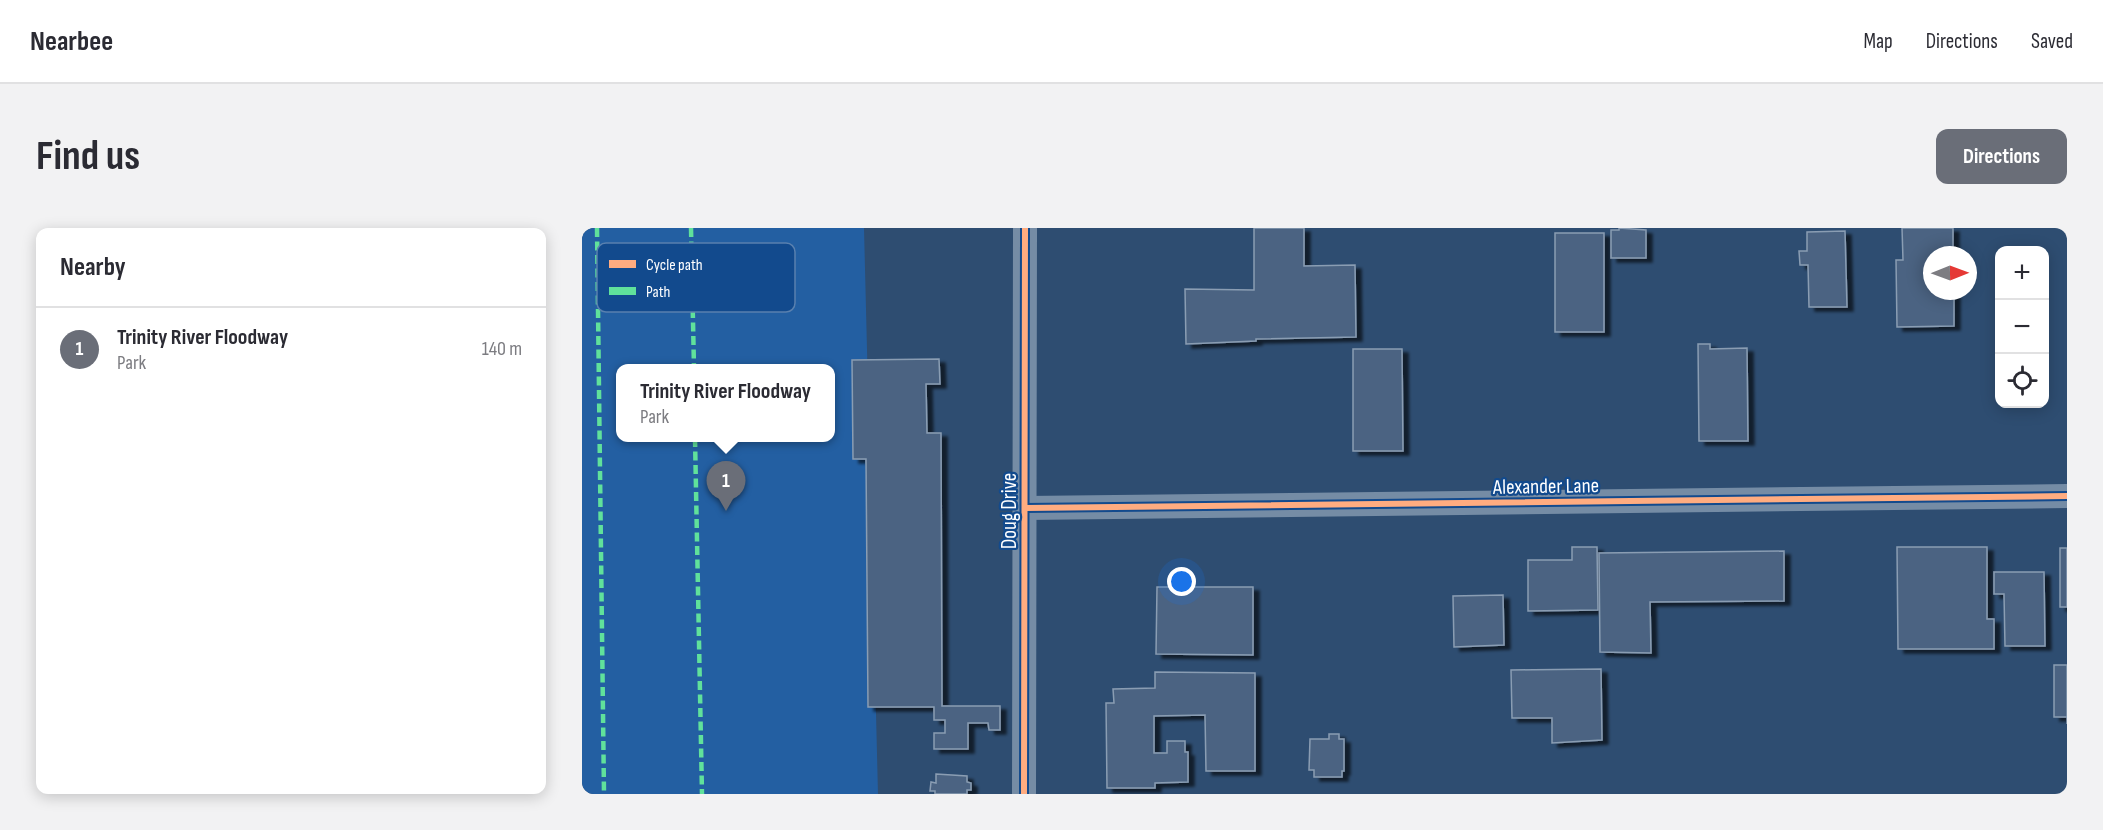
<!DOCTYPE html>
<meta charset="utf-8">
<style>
body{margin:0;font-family:"Sofia Sans Condensed",sans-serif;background:#f2f2f3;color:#2b2b33}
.controls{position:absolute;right:18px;top:18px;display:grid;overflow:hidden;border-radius:12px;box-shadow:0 3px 15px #0003}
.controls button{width:54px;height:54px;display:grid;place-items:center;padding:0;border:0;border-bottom:2px solid #e1e1e2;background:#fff;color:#2b2b33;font:30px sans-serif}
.compass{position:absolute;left:1341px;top:18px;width:54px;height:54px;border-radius:50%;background:#fff;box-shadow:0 3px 15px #0003;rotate:89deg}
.you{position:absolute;left:600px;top:354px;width:21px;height:21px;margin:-15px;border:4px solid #fff;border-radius:50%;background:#1a73e8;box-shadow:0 0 0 9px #1a73e833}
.badge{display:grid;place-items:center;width:39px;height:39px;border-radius:50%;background:#6a6e78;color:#fff;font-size:20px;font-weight:700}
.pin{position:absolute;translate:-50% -50px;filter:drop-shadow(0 2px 3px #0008)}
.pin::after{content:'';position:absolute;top:32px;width:21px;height:18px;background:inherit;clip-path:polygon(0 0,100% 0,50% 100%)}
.popup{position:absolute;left:34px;top:136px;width:219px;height:78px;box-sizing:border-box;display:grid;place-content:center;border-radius:12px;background:#fff;filter:drop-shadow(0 2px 4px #0005);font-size:20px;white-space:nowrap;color:#7c7c81}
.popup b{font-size:22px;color:#2b2b33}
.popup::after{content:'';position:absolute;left:50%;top:100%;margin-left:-12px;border:12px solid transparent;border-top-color:#fff}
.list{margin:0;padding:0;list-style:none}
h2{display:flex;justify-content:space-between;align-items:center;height:78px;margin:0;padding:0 24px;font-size:26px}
h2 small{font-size:20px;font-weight:400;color:#7c7c81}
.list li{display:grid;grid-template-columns:39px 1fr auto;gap:18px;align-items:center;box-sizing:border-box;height:84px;padding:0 24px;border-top:2px solid #e1e1e2}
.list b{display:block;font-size:22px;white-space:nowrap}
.list p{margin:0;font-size:20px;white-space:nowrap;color:#7c7c81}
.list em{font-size:20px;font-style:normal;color:#7c7c81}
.icon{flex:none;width:33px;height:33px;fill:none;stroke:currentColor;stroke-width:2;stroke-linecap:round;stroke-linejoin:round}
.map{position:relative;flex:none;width:1485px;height:566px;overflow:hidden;border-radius:12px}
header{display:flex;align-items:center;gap:36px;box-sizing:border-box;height:84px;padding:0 30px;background:#fff;border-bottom:2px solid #e1e1e2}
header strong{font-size:28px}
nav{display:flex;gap:33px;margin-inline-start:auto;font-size:21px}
.intro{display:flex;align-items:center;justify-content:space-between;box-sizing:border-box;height:144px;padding:0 36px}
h1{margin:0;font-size:42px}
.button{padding:15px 27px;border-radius:12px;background:#6a6e78;color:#fff;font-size:21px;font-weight:700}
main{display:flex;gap:36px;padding:0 36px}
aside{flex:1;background:#fff;border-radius:12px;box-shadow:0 3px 15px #0003}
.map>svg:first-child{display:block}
</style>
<header>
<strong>Nearbee</strong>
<nav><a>Map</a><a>Directions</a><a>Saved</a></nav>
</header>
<div class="intro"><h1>Find us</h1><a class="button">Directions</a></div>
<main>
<aside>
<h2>Nearby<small></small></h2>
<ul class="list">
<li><span class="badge">1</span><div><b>Trinity River Floodway</b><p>Park</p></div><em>140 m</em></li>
</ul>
</aside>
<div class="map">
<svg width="1485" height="566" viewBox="0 0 1485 566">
<defs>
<filter id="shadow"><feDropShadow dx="6" dy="4" stdDeviation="1.5" flood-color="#0009"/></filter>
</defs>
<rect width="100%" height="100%" fill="#2e4d71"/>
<path fill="#235fa2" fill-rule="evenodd" d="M0,0h282l14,566h-296zM39,140h210v70h-210z"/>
<g fill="#4b6482" stroke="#8a9db3" stroke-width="1.5" filter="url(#shadow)">
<polygon points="672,0 722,0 722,38 773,37 774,109 674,111 674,113 604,116 603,61 672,62"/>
<polygon points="1037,0 1064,2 1064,30 1029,30 1029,2 1037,2"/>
<polygon points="1320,0 1371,0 1371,27 1350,27 1350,63 1372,63 1372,98 1315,99 1314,32 1321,32"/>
<polygon points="1263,3 1265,79 1227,79 1226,37 1218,37 1217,23 1225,23 1225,4"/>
<rect x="973" y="5" width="49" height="99"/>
<rect x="1415" y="42" width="3" height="49"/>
<polygon points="1116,116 1128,116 1128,121 1165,120 1166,213 1117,213"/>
<polygon points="771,121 820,121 821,223 771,223"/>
<polygon points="357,131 358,156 344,156 345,205 359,205 360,478 418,478 418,502 407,502 406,495 386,495 386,521 352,521 352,505 363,505 363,492 352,492 352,479 286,479 284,231 271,231 270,132"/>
<polygon points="990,319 1015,319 1016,382 946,383 946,332 990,332"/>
<polygon points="1315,319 1405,319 1405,391 1412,391 1412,421 1316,421"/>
<rect x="1478" y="320" width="7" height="59"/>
<polygon points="1202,323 1202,373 1068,374 1069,425 1018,424 1017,325"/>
<polygon points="1412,344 1462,344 1463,418 1423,418 1422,366 1412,366"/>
<polygon points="575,359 671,359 671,427 574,426"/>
<polygon points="921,367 922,417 872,419 871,368"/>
<polygon points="1472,437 1485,437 1485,496 1485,489 1472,489"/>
<polygon points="1019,441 1020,512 970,515 970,490 930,490 929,442"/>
<polygon points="573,444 673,445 673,543 624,543 623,487 572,488 572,525 585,525 585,513 603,513 603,524 606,524 606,554 573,555 573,560 525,560 524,475 532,475 531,461 573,460"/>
<polygon points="747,506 757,506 757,511 762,511 762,543 760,543 760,549 732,549 732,542 727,542 728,511 747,511"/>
<polygon points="354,546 385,548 385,554 389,555 389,562 385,562 385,566 353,566 353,563 348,563 349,554 354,555"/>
</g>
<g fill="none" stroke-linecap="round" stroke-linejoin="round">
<g stroke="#758ca5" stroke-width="24">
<polyline points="443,280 1485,268"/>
<polyline points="442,566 443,0"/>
</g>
<g stroke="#60e19b" stroke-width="4.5" stroke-dasharray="9 4.5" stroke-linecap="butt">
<polyline points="15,0 22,566"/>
<polyline points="109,0 112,140"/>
<polyline points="113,210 120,566"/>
</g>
<g stroke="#124a8d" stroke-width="10">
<g id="cycleway">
<polyline points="443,280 1485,268"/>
<polyline points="442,566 443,0"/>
</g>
</g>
<use href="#cycleway" stroke="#ffac80" stroke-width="6"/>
</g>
<g text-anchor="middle" stroke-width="4.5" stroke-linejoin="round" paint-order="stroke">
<g font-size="21" fill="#fff" stroke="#124a8d">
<text transform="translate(964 258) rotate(-1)" y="7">Alexander Lane</text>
<text transform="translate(427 283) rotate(-90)" y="7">Doug Drive</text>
</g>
</g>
<rect x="15" y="15" width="198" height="69" rx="9" fill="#124a8d" stroke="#5980af" stroke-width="1.5"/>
<rect x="27" y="32" width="27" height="8" fill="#ffac80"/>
<rect x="27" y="59" width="27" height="8" fill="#60e19b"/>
<g font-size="16" fill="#fff">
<text x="64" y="42">Cycle path</text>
<text x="64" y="69">Path</text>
</g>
</svg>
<div class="controls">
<button>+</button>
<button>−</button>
<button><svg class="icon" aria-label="locate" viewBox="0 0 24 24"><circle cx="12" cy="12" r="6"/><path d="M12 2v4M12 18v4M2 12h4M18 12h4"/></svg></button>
</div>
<svg class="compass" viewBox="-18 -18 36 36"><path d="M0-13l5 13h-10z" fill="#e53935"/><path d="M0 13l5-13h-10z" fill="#7c7c81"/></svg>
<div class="you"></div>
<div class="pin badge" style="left:144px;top:283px">1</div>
<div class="popup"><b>Trinity River Floodway</b>Park</div>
</div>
</main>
